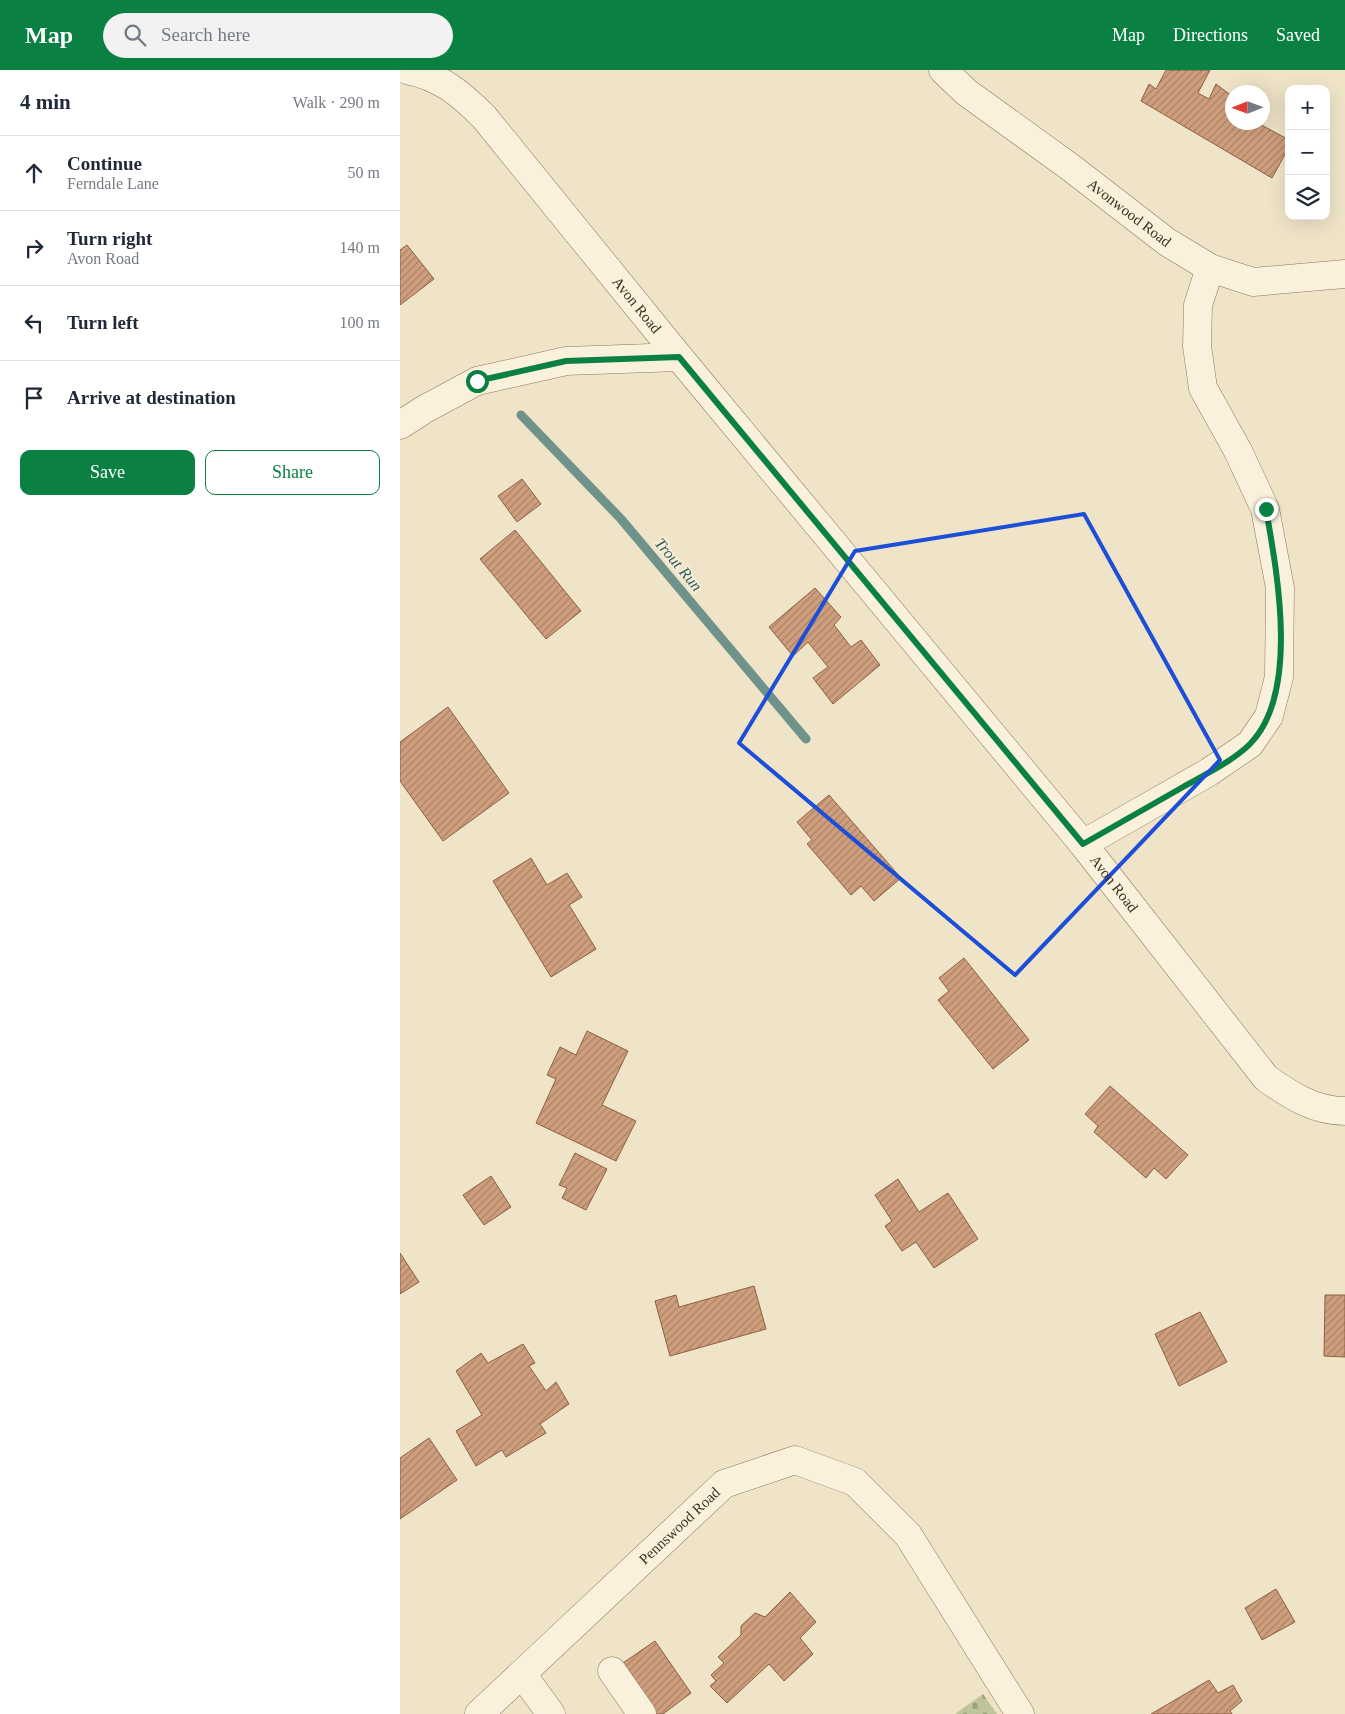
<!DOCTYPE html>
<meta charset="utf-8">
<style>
body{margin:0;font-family:Georgia,serif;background:#f2f2f3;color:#1f2937}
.controls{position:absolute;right:15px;top:15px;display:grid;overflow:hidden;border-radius:10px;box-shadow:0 5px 20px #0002}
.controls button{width:45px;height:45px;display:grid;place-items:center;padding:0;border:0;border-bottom:1px solid #e0e1e3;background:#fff;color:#1f2937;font:25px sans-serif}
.compass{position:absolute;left:825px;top:15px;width:45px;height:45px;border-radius:50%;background:#fff;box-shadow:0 5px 20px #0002;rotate:269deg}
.stop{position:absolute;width:15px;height:15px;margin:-11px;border:4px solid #0b8043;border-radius:50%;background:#fff}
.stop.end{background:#0b8043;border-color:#fff;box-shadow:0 1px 5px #0008}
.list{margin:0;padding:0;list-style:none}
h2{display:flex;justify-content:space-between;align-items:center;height:65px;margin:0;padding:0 20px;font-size:21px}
h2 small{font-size:16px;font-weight:400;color:#747a83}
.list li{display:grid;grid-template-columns:32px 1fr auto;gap:15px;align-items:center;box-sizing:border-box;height:75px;padding:0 20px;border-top:1px solid #e0e1e3}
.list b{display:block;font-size:19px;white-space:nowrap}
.list p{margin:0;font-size:16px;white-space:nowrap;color:#747a83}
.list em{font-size:16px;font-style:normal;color:#747a83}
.actions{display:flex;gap:10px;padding:15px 20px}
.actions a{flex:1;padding:11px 0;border:1px solid #0b8043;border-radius:10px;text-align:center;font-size:18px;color:#0b8043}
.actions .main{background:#0b8043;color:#fff}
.icon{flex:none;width:28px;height:28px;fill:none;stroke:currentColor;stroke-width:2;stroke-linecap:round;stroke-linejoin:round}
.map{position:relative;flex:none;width:945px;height:1644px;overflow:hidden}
header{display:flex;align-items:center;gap:30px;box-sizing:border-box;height:70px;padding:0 25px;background:#0b8043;color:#fff}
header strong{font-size:24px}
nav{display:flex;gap:28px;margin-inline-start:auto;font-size:18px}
.search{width:350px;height:45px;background:#f2f2f3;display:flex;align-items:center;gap:12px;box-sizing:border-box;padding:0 18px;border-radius:28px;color:#747a83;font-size:19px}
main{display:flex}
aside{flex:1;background:#fff}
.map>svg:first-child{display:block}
</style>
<header>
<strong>Map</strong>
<div class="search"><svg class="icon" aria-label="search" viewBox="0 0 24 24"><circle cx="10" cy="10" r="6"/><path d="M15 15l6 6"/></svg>Search here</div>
<nav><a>Map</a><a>Directions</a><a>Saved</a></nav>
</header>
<main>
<aside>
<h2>4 min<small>Walk · 290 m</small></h2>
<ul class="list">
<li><svg class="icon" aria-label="ahead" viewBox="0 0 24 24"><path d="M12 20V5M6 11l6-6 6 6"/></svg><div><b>Continue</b><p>Ferndale Lane</p></div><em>50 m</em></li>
<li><svg class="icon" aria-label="right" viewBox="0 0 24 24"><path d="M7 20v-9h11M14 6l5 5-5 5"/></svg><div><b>Turn right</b><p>Avon Road</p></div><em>140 m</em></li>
<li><svg class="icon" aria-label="left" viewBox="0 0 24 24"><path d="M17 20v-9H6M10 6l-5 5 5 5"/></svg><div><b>Turn left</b></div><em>100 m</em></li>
<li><svg class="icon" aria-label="arrive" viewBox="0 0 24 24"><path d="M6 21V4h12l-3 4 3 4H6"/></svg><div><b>Arrive at destination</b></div></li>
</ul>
<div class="actions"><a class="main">Save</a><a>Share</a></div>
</aside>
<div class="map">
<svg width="945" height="1644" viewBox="0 0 945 1644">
<defs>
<pattern id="cemetery-stones" width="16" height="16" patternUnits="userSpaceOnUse" patternTransform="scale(1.25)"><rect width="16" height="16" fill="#bfc49a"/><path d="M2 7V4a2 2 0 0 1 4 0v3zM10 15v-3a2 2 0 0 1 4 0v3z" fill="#9ca07d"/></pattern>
<pattern id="building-hatch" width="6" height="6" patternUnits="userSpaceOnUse" patternTransform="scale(1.25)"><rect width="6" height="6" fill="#cf9f7d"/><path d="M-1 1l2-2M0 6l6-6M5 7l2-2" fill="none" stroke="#a98266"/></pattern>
</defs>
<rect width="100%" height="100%" fill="#f0e4c8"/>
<polygon fill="url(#cemetery-stones)" points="583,1624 597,1644 555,1644"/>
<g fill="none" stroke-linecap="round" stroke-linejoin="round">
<polyline stroke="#6f938a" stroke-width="9" points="121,345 221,449 406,669"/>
</g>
<g fill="url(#building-hatch)" stroke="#8d5f41">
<polygon points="766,0 810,0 798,23 809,29 816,14 832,26 832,52 856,52 889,70 889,77 872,108 741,31 749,14 756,19"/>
<polygon points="7,175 34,209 0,235 0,180"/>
<polygon points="122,409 141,434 117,452 98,426"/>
<polygon points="115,460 181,541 146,569 80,489"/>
<polygon points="415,518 441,547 434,555 451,577 461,570 480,595 433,634 413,608 428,597 408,572 393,586 369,557"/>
<polygon points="48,637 109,723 43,771 0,711 0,672"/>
<polygon points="429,725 501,808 474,831 461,816 451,825 407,774 412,770 397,752"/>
<polygon points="131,788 147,815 167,803 182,827 169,835 196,879 151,907 93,811"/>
<polygon points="564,888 629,970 593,999 538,930 549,921 539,908"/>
<polygon points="187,961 228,981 202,1035 236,1051 216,1091 136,1053 156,1009 147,1005 160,977 176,985"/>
<polygon points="710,1016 788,1085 766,1109 754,1098 746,1108 694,1062 698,1056 685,1044"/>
<polygon points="175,1083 207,1099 186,1140 162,1128 167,1118 159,1115"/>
<polygon points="91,1106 111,1137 84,1155 63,1125"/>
<polygon points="498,1109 519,1142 548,1123 578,1169 534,1198 516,1172 502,1181 485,1156 492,1151 475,1125"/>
<polygon points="0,1183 19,1212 0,1224"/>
<polygon points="354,1216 366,1259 270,1286 255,1231 276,1225 279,1237"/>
<polygon points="925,1225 945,1225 945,1287 924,1286"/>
<polygon points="800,1242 827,1292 779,1316 755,1264"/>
<polygon points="123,1274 135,1293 129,1296 146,1321 156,1312 169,1334 140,1354 146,1363 106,1387 102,1380 76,1396 56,1361 82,1345 56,1301 81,1283 88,1293"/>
<polygon points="29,1368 57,1410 0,1449 0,1388"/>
<polygon points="876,1519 895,1552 862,1570 845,1538"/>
<polygon points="390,1522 416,1552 400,1568 413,1584 384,1611 369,1594 327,1633 310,1616 316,1611 311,1605 324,1593 318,1587 341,1565 341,1556 355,1543 365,1547"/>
<polygon points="255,1571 291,1623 263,1644 252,1644 217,1597"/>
<polygon points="809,1610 818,1623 833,1615 842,1631 830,1641 832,1644 751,1644"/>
</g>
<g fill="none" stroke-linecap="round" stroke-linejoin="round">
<g stroke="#8d765c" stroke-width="29">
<g id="minor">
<path id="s1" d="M7,0c34,7 53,23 77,47l195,240 404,487 183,234c24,17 48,33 79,33"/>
<path id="s2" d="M543,0l23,22 104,75 97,75 43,26 43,14 92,-8"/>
<polyline points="0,355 25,339 77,311 166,291 279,287"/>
<polyline points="683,774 809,702 850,674 869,646 879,607 880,518 865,439 838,381 803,318 797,276 798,235 810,198"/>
<polyline points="212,1601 242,1644"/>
<polyline points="122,1604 151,1644"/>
<path id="s3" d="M79,1644l245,-230 71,-24 60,22 53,53 112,179"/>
</g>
</g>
<use href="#minor" stroke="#faf1dc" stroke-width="28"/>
</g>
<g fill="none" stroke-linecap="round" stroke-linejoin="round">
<path stroke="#0b8043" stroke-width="6" d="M77,311l89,-20 113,-4 404,487c33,-19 67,-38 100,-57 21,-12 50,-26 67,-43 50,-51 27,-172 16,-235"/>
</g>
<path fill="none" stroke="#1d4ed8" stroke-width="4" stroke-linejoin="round" d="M684,444l136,246 -205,215 -276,-232 116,-192z"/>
<g text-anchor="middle" stroke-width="4" stroke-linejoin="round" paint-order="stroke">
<g font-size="15" fill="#3d2e20" stroke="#f7eed8">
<text dy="5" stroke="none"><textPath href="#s2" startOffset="235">Avonwood Road</textPath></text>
<text dy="5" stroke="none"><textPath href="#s1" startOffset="334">Avon Road</textPath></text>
<text dy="5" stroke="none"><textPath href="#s1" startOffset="1084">Avon Road</textPath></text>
<text dy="5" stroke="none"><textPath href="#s3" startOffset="275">Pennswood Road</textPath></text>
</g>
<g font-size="16" font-style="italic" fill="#2f5d5a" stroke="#f7eed8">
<text transform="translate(279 494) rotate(50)" y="6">Trout Run</text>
</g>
</g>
</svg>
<div class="controls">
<button>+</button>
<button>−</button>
<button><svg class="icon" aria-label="layers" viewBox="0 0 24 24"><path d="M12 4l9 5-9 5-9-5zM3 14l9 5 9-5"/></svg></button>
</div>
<svg class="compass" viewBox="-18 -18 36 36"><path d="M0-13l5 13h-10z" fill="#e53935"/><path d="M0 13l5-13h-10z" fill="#747a83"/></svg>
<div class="stop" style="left:77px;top:311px"></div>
<div class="stop end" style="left:866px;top:439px"></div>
</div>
</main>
